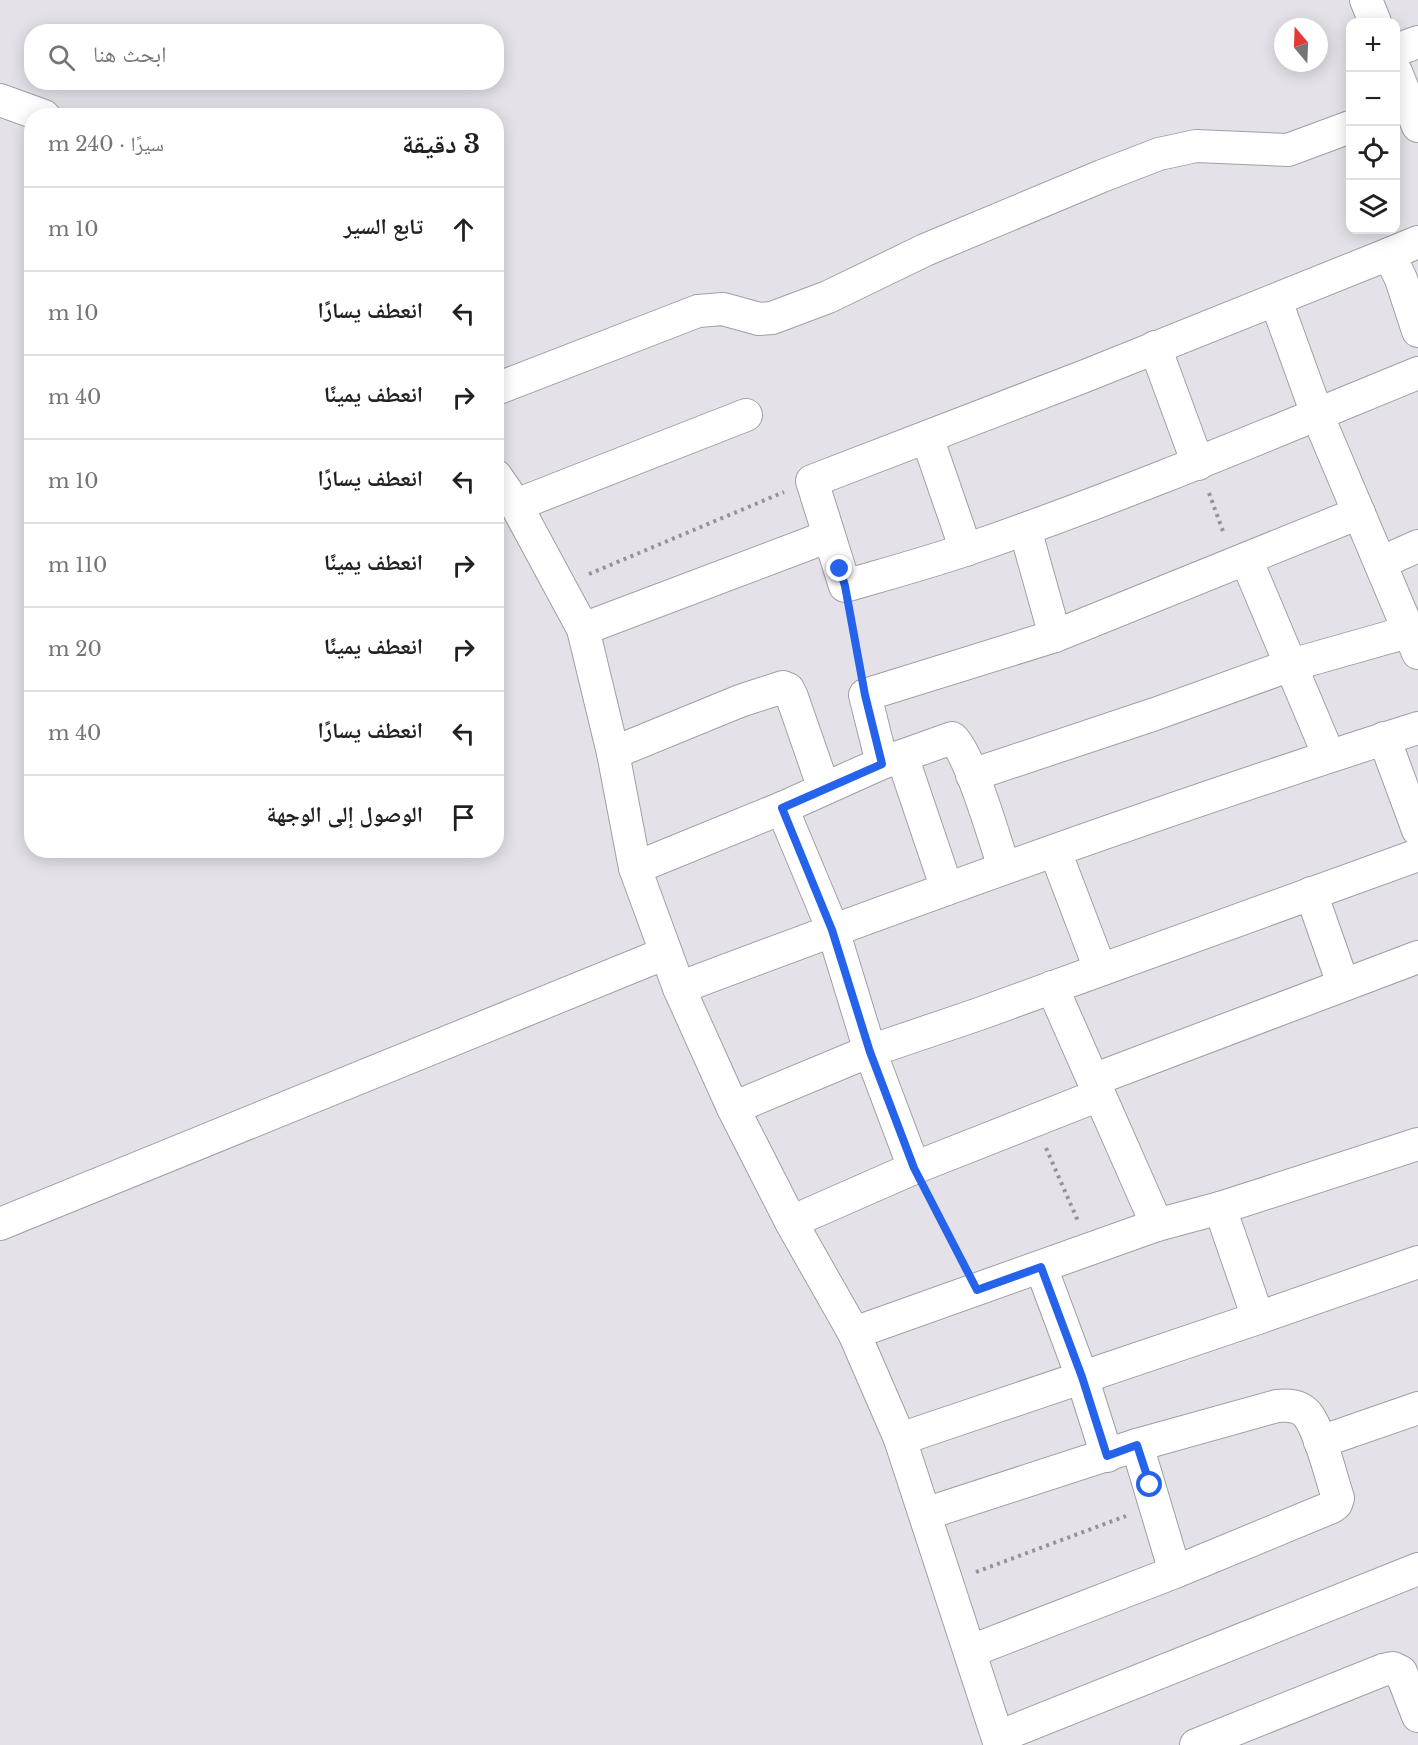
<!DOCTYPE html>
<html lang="ar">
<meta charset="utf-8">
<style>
body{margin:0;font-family:"Libre Baskerville","Noto Naskh Arabic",serif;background:#f2f2f2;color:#202124;direction:rtl}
.controls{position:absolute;right:18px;top:18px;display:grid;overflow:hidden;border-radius:12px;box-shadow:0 3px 15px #0003}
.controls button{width:54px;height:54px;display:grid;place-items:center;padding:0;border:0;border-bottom:2px solid #e0e0e0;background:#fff;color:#202124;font:30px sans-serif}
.compass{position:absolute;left:1274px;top:18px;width:54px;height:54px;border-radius:50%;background:#fff;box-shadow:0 3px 15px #0003;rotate:341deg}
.stop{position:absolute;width:18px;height:18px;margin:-14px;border:4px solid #2563eb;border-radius:50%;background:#fff}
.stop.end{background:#2563eb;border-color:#fff;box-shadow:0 2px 6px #0008}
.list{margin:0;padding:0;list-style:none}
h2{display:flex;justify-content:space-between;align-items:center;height:78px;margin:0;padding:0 24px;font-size:26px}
h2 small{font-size:20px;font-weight:400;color:#757577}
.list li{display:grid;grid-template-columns:39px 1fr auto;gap:18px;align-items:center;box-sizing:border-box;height:84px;padding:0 24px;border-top:2px solid #e0e0e0}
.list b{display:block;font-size:22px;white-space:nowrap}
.list em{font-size:20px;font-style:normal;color:#757577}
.icon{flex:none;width:33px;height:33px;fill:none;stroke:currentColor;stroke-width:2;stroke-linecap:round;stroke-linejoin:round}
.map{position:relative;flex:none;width:1418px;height:1745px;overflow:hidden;direction:ltr}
.search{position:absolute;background:#fff;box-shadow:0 3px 15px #0003;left:24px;top:24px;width:480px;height:66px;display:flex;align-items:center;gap:15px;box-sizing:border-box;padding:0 21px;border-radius:24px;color:#757577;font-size:22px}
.panel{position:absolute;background:#fff;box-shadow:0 3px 15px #0003;left:24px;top:108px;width:480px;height:750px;border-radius:24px;direction:rtl}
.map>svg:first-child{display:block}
</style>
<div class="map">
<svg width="1418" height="1745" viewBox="0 0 1418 1745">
<rect width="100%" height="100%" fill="#e5e1e9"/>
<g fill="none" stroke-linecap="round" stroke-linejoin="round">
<g stroke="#a19ea6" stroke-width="34">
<g id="minor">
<polyline points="1366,0 1375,22"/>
<polyline points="1396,50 1418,42"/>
<polyline points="1396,72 1418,126"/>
<polyline points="0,100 44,116"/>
<polyline points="1389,254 1418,242"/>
<polyline points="1276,301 1317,414 1418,653"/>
<path d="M1418,331l-17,-52 -12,-25 -304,122 -273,105 33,105c41,-12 82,-23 123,-37 152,-52 301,-115 450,-176"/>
<polyline points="1155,347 1198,464"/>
<polyline points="496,389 698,311 723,309 759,319 772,318 828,297 925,250 1102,176 1159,154 1196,146 1288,150 1350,127"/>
<polyline points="927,437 966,550"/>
<polyline points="496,476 516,505 583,629 613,753 635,868 679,988 733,1108 791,1222 854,1333 900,1439 1000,1745"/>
<polyline points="516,505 746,415"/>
<polyline points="1025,529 1055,636"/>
<polyline points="1246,559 1329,756"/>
<polyline points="1380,563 1418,546"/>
<polyline points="583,629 829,536"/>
<polyline points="1384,738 1418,830"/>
<polyline points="613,753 740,701 783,687 788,689 792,697 824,789"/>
<polyline points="902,756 947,889"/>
<polyline points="882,763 865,695 1055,636 1359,513"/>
<polyline points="972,775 1155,714 1291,665 1418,629"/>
<polyline points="782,808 833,930 870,1051 914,1168"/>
<polyline points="1055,851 1100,969"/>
<path d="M635,868l147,-60 100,-45 70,-25c17,13 44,105 52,130"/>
<polyline points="1311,893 1343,984"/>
<polyline points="1052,987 1157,1225"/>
<path d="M679,988c244,-92 490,-181 739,-260"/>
<polyline points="1093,1080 1418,957"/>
<polyline points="733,1108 870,1051 979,1014 1418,855"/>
<polyline points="1220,1208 1258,1318"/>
<polyline points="791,1222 914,1168 1099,1095"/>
<polyline points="0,1224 666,953"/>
<polyline points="1041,1267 1082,1377 1107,1456"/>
<polyline points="854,1333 1157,1225 1220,1208 1418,1144"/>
<polyline points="900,1439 1258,1318 1418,1262"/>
<polyline points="1320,1442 1418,1408"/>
<polyline points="1137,1445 1175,1572"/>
<path d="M925,1514l212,-69 140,-39c11,-1 22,-1 30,8 13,16 24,63 31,84l-2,6 -4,3 -157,65 -204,79"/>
<polyline points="998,1737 1418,1569"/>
<polyline points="1196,1745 1383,1670 1393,1668 1401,1672 1418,1716"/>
</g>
</g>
<g stroke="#959298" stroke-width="4" stroke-dasharray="3 4.5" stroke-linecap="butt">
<polyline points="1209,493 1224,534"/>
<polyline points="589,574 784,492"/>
<polyline points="851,616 860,665"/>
<polyline points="1046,1148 1078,1221"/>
<polyline points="928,1196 962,1261"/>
<polyline points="976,1572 1126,1516"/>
</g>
<use href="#minor" stroke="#fff" stroke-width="32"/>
</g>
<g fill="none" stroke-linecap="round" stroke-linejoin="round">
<polyline stroke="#2563eb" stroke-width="8" points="840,569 845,586 865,695 882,764 782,808 832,930 870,1052 914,1168 977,1290 1041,1267 1082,1377 1107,1456 1137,1445 1150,1485"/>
</g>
</svg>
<div class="controls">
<button>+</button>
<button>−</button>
<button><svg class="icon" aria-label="locate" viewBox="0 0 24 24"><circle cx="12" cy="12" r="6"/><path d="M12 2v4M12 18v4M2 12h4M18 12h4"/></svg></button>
<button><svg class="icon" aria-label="layers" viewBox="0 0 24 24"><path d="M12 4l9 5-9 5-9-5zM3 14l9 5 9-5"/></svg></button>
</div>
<svg class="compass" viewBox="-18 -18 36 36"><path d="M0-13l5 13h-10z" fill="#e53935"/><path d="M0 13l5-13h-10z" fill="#757577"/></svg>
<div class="stop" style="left:1150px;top:1485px"></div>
<div class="stop end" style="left:840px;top:569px"></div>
<div class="search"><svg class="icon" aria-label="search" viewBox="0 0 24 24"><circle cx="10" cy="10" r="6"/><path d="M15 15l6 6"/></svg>ابحث هنا</div>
<section class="panel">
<h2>3 دقيقة<small>سيرًا · 240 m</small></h2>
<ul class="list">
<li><svg class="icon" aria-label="ahead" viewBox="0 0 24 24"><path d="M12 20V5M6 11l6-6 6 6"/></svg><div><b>تابع السير</b></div><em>10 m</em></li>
<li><svg class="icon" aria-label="left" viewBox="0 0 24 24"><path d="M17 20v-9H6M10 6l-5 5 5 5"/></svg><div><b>انعطف يسارًا</b></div><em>10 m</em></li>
<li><svg class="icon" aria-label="right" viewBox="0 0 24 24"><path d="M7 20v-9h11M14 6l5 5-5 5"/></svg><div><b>انعطف يمينًا</b></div><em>40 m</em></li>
<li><svg class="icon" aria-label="left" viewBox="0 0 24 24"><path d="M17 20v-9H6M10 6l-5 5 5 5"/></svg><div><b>انعطف يسارًا</b></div><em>10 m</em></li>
<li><svg class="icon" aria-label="right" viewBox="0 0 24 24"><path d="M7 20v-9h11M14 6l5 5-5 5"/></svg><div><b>انعطف يمينًا</b></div><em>110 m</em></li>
<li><svg class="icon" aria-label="right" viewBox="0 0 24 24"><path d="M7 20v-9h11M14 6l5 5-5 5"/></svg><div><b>انعطف يمينًا</b></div><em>20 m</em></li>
<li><svg class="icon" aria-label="left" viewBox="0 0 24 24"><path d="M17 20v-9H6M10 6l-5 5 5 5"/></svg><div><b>انعطف يسارًا</b></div><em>40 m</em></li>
<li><svg class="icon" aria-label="arrive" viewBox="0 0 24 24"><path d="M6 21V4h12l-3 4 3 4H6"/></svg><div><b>الوصول إلى الوجهة</b></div></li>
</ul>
</section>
</div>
